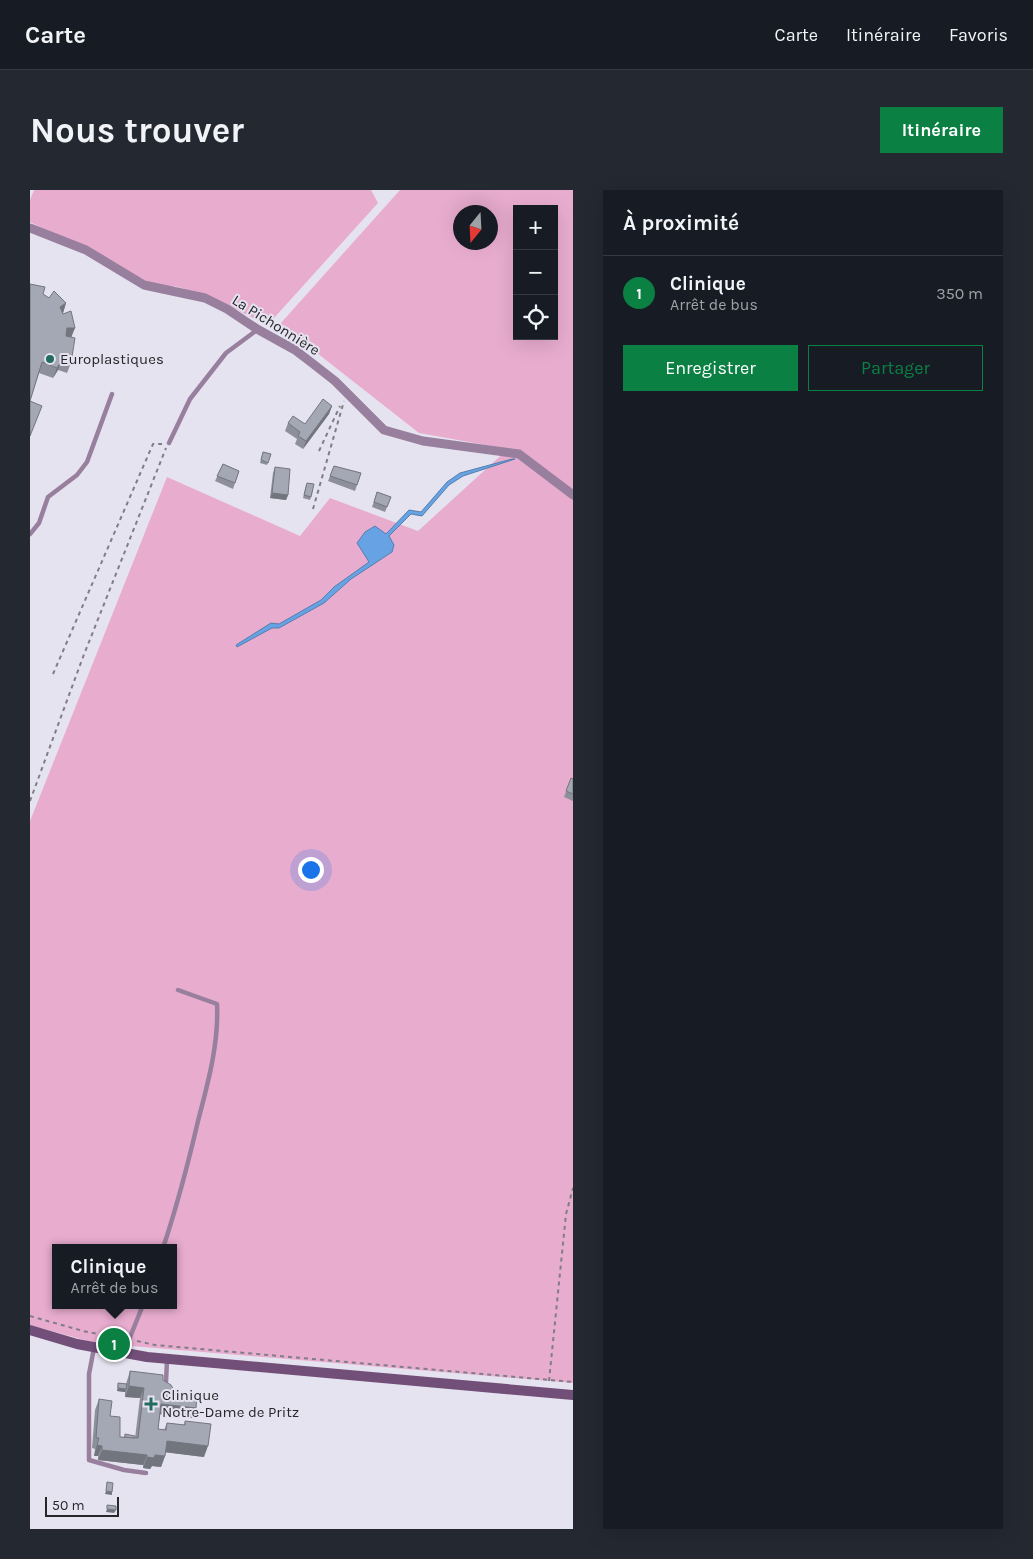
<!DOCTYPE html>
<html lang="fr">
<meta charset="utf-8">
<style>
body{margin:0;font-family:Karla,sans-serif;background:#242831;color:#f1f3f6}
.controls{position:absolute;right:15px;top:15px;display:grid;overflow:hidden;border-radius:0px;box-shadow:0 5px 20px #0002}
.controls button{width:45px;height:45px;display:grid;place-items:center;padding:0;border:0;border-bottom:1px solid #363941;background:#171b24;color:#f1f3f6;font:25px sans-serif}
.compass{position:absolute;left:423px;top:15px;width:45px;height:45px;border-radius:50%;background:#171b24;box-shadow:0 5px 20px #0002;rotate:198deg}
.scale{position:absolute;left:15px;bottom:12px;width:74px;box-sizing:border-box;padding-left:5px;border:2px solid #27262b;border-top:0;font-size:14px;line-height:18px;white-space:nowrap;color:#27262b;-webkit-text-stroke:4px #e6e3f0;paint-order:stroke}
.you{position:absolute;left:280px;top:679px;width:18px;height:18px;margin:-12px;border:4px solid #fff;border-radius:50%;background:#1a73e8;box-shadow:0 0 0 8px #1a73e833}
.badge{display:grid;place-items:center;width:32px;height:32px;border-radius:50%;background:#0b8043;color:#fff;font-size:16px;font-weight:700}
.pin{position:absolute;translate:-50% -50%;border:2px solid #fff;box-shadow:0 1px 5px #0006}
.popup{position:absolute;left:22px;top:1054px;width:125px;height:65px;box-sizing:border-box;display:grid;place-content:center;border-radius:0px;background:#171b24;filter:drop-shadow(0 1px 4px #0005);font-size:16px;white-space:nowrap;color:#9ea1a6}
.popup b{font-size:19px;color:#f1f3f6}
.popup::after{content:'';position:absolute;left:50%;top:100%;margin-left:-10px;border:10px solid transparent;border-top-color:#171b24}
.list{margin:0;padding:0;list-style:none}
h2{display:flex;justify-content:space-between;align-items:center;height:65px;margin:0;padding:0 20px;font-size:21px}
h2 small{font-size:16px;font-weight:400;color:#9ea1a6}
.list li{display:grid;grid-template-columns:32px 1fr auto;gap:15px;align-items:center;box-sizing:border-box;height:75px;padding:0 20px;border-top:1px solid #363941}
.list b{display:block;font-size:19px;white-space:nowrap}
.list p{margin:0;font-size:16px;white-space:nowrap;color:#9ea1a6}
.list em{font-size:16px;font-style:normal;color:#9ea1a6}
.actions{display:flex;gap:10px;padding:15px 20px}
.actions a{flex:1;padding:11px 0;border:1px solid #0b8043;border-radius:0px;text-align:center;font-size:18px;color:#0b8043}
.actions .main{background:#0b8043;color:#fff}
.icon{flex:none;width:28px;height:28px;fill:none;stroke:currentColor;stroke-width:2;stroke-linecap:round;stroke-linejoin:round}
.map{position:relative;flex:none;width:543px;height:1339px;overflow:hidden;border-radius:0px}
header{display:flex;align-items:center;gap:30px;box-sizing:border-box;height:70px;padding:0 25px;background:#171b24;border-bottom:1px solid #363941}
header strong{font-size:24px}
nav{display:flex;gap:28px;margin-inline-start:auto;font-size:18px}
.intro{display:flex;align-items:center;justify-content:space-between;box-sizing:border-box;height:120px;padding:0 30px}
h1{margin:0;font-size:35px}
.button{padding:12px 22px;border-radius:0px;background:#0b8043;color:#fff;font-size:18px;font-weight:700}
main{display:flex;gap:30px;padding:0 30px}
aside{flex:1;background:#171b24;border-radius:0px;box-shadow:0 5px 20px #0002}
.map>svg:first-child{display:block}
</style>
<header>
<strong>Carte</strong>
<nav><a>Carte</a><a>Itinéraire</a><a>Favoris</a></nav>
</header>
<div class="intro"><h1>Nous trouver</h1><a class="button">Itinéraire</a></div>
<main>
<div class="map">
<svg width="543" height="1339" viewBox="0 0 543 1339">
<rect width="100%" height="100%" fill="#e6e3f0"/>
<g fill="#e8accf" fill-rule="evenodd">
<polygon points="4,0 341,0 348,13 244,128 235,134 177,105 144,96 142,101 114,95 56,60 0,32 0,10"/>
<path d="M370,0h173v1193l-478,-40 -65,-18v-504l137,-344 133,59 30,-38 88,33 90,-82 -89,-16 -139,-109zM487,19h37v127h-37zM430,22h30v30h-30zM25,1058h118v57h-118z"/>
</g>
<polygon fill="#67a3e4" stroke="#547eac" points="482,269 485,269 433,286 419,295 392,326 381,324 359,346 364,355 362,362 321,389 294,413 249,438 242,438 207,457 206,455 241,433 249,434 291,410 304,397 339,372 327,353 335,342 345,336 356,344 379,320 391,322 417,292 430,283"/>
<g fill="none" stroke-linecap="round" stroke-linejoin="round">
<g stroke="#7f7d86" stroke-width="2" stroke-dasharray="4 4" stroke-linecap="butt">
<polyline points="289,261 310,216"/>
<polyline points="283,319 314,211"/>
<polyline points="23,484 123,254 132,254"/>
<polyline points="0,611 53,467 136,258"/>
<polyline points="0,1126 53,1141 92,1149"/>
<polyline points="107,1151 125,1155 543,1192"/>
<polyline points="519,1191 536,1024 543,998"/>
</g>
<g stroke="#987f9d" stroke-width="4.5">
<polyline points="139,253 160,209 196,163 227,140"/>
<polyline points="0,344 9,333 18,307 47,285 57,272 82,204"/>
<path d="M133,1058c14,-42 25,-84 35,-127 10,-38 21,-78 19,-117l-39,-14"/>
<polyline points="64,1158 59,1184 59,1270 94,1280 116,1283"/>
<polyline points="94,1162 113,1115"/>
<polyline points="136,1192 137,1170"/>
</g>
<polyline stroke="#987f9d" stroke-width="9" points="0,38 56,60 114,95 175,108 197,119 227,139 265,160 282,173 305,191 354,240 393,251 489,264 543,305"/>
<polyline stroke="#724f79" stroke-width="10" points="0,1140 47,1154 117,1167 543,1205"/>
</g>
<g fill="#8d909b">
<polygon points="0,94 13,104 19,108 36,113 33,123 41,147 41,173 37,183 28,180 23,188 9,183 0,211 0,247"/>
<polygon points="302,216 299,224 273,259 265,254 267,249 255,241 258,233 275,234"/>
<polygon points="233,262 241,264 237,275 230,273"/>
<polygon points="193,274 209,281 203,299 185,291"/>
<polygon points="304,276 331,283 325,301 298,291"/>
<polygon points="245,277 258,305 256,310 240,308 243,283"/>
<polygon points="276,295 281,307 280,310 273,308"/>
<polygon points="347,302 361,307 355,322 342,317"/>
<polygon points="541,588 543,589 543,611 534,607"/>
<polygon points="100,1181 133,1190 145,1202 166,1218 162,1228 130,1224 128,1239 134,1240 137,1233 154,1235 155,1231 174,1267 135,1262 135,1266 131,1277 122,1276 120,1279 113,1278 113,1275 68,1270 68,1266 64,1266 65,1259 62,1258 65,1220 69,1209 80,1226 90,1247 94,1247 95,1244 105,1248 110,1208 95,1207 95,1202 87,1201 88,1193 96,1194"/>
</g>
<g fill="#73757e">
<polygon points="36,113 33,123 30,117"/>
<polygon points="37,138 45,138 41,148 33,149"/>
<polygon points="32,170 28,180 23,188 27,178"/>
<polygon points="302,216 299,224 273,259 276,251"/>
<polygon points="242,303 258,305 256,310 240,308"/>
<polygon points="99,1196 114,1198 110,1208 95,1207"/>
<polygon points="88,1198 96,1199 95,1202 87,1201"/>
<polygon points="131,1214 166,1218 162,1228 127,1224"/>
<polygon points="137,1251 178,1256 174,1267 133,1262"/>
<polygon points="67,1255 72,1256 68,1266 64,1266"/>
<polygon points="72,1260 117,1265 113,1275 68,1270"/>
<polygon points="125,1265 135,1266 131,1277 122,1276 120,1279 113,1278 117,1267"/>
<polygon points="76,1301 82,1302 82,1305 75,1304"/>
<polygon points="77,1319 86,1320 84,1323 76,1322"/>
</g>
<g fill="#a4a7b4" stroke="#73757e">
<polygon points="0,94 15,97 13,104 19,108 24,101 36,113 30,117 33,124 41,121 45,138 37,138 36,146 45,148 41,173 32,170 27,178 12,172 0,211 12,216 0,246"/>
<polygon points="293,209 302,216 276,251 268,246 270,242 258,233 263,226 275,234"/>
<polygon points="233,262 241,264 238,273 231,270"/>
<polygon points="193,274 209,281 205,293 187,286"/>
<polygon points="304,276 331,283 327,295 300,286"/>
<polygon points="245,277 260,279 258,305 242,303"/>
<polygon points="277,293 284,294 281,307 274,305"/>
<polygon points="347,302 361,307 357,317 344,312"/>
<polygon points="541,588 543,589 543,604 536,601"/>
<polygon points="100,1181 133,1185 133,1190 141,1195 145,1202 167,1205 166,1218 131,1214 128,1239 136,1240 137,1233 155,1235 155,1231 181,1234 178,1256 137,1251 135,1266 125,1265 124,1268 117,1267 117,1265 72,1260 72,1256 67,1255 69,1248 66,1248 69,1209 82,1211 80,1226 90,1227 90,1247 108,1248 114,1198 99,1196"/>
<polygon points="88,1193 97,1194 96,1199 88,1198"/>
<polygon points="95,1244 105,1246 104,1248 95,1247"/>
<polygon points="77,1292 83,1293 82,1302 76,1301"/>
<polygon points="77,1315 86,1316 86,1320 77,1319"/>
</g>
<g fill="#236b61" stroke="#e6e3f0" stroke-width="2">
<circle cx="20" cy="169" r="5"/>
<path d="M118.5 1206.5h5v5h5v5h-5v5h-5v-5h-5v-5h5z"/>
</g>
<g text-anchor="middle" stroke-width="4" stroke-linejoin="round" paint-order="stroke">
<g font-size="15" fill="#27262b" stroke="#e6e3f0">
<text transform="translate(246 135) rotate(32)" y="5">La Pichonnière</text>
</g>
<g font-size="15" fill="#27262b" stroke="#e6e3f0" text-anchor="start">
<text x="30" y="174">Europlastiques</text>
<text x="132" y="1210">Clinique<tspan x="132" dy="17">Notre-Dame de Pritz</tspan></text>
</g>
</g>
</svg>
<div class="controls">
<button>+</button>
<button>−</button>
<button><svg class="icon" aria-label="locate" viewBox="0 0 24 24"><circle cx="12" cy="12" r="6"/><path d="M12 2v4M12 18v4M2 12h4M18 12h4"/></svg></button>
</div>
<svg class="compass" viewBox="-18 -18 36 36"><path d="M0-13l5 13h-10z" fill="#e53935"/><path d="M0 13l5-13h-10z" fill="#9ea1a6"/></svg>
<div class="scale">50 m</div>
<div class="you"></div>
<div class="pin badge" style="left:84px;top:1154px">1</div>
<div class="popup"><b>Clinique</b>Arrêt de bus</div>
</div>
<aside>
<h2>À proximité<small></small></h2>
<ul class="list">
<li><span class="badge">1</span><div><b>Clinique</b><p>Arrêt de bus</p></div><em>350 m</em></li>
</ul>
<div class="actions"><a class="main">Enregistrer</a><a>Partager</a></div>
</aside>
</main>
